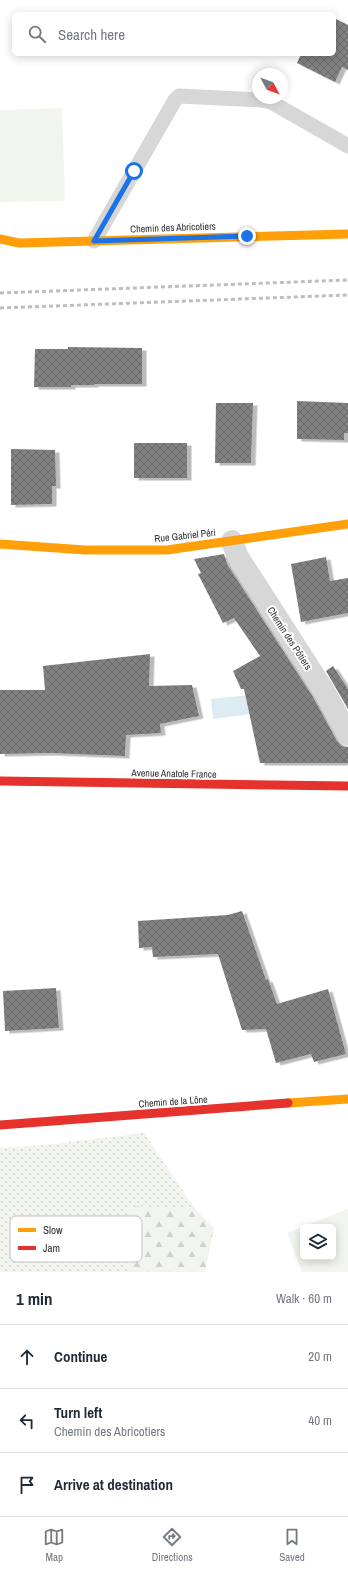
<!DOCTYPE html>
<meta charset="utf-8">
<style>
body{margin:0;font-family:"Archivo Narrow",sans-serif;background:#f2f2f3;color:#1f2937}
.controls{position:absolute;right:12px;bottom:12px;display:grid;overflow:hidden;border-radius:6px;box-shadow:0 2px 10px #0003}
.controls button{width:36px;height:36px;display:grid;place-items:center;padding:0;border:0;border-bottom:1px solid #e0e1e3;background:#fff;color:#1f2937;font:20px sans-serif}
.compass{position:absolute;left:252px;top:68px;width:36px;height:36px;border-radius:50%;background:#fff;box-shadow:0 2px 10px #0003;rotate:131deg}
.stop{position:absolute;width:12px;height:12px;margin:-9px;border:3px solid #1a73e8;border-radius:50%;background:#fff}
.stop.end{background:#1a73e8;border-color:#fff;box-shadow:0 1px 4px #0008}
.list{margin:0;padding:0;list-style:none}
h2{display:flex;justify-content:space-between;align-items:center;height:52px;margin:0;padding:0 16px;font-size:17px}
h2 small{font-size:13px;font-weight:400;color:#747a83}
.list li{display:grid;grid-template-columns:26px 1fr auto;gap:12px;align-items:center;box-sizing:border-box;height:64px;padding:0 16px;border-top:1px solid #e0e1e3}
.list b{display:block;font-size:15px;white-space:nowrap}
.list p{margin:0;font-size:13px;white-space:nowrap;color:#747a83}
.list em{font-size:13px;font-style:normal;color:#747a83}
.icon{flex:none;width:22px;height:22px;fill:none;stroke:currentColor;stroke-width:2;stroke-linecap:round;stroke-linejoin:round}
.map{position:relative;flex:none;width:348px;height:1272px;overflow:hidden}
.search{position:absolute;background:#fff;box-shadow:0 2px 10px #0003;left:12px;right:12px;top:12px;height:44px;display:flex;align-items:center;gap:10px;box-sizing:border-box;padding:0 14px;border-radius:6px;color:#747a83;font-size:15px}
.sheet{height:244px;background:#fff}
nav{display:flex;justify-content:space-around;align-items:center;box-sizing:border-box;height:56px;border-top:1px solid #e0e1e3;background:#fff;font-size:11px;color:#747a83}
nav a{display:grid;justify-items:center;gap:2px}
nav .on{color:#7a7a7a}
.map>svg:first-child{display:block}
</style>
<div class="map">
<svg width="348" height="1272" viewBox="0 0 348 1272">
<defs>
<pattern id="grass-dots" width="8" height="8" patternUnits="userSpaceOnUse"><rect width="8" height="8" fill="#f1f5ed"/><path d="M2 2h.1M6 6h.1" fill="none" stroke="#cfd2cc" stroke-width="1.8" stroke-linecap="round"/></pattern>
<pattern id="forest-firs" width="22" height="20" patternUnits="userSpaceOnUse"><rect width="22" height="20" fill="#f1f5ed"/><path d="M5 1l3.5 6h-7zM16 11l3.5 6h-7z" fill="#cfd2cc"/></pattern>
<pattern id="building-cross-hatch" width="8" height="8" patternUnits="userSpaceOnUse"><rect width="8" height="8" fill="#818181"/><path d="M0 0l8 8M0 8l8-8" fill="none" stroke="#6a6a6a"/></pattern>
<filter id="shadow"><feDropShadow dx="4.5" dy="2.5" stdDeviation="0" flood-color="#0004"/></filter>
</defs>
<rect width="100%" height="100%" fill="#fff"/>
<polygon fill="url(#grass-dots)" points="144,1133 195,1209 129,1206 128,1272 0,1272 0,1148 44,1145"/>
<polygon fill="url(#forest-firs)" points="129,1206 195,1209 214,1228 205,1272 128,1272"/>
<g fill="#f1f5ed" fill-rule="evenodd">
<polygon points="62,108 65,201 0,202 0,110"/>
<path d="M348,1209v63h-46l-15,-39zM303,1227h30v30h-30z"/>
</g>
<polygon fill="#ddebf3" points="249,695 251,714 213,719 211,699"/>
<g fill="url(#building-cross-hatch)" filter="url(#shadow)">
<polygon points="334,18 348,25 348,70 342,67 335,82 297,63 301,54 334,54"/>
<polygon points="68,347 142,348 142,384 94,384 94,385 71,385 71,387 34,387 35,349 68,349"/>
<polygon points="297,401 348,403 348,433 344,433 344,440 297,439"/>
<polygon points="216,403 253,403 251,463 215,463"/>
<rect x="134" y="443" width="53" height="35"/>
<polygon points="11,449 55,450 56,486 52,486 52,504 11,505"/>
<polygon points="224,554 227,564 313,697 337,741 342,746 348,747 348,763 260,763 244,689 241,689 233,671 260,656 234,618 223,623 198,574 201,573 194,559"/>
<polygon points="326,557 330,581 348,578 348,613 301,622 291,564"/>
<polygon points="150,654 149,686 192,685 199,716 160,724 161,733 126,735 125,756 51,753 0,754 0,690 45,690 43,666"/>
<polygon points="333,666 348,689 348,709 326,671"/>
<polygon points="242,911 266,980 268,979 277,1004 328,989 346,1054 314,1062 311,1054 276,1063 266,1029 242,1030 218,954 153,957 152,947 139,948 138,921 228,915"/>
<polygon points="56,988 59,1028 5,1031 3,991"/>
</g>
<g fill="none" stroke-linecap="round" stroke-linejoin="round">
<polyline stroke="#d7d7d7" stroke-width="15" points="94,241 175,100 179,96 262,100 271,102 348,146"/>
<polyline stroke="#d7d7d7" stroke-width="22" points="232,541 238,557 324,691 348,735"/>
<g stroke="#ff9f0a" stroke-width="9">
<polyline points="0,239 19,243 348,234"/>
<polyline points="0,544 85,550 167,550 348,524"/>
<polyline points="288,1103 348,1099"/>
</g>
<g stroke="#e5322d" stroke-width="9">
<polyline points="0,781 348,786"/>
<polyline points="0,1125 288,1103"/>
</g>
<g stroke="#bebebe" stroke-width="3" stroke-dasharray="4 3" stroke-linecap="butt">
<polyline points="0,293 348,280"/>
<polyline points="0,308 348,295"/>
</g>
</g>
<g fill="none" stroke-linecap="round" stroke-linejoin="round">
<polyline stroke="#1a73e8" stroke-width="5" points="134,171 94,241 247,236"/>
</g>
<g text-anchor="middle" stroke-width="4" stroke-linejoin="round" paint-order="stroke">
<g font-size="10" fill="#333" stroke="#fff">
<text transform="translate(173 227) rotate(-2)" y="4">Chemin des Abricotiers</text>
<text transform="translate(185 535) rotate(-6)" y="4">Rue Gabriel Péri</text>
<text transform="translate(290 638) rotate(57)" y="4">Chemin des Pôtiers</text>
<text transform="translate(174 773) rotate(1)" y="4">Avenue Anatole France</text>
<text transform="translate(173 1101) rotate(-4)" y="4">Chemin de la Lône</text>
</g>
</g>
<rect x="10" y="1216" width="132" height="46" rx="6" fill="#fff" stroke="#c2c2c2" stroke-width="1"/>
<rect x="18" y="1228" width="18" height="4" fill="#ff9f0a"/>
<rect x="18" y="1246" width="18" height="4" fill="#e5322d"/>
<g font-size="11" fill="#333">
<text x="43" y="1234">Slow</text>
<text x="43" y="1252">Jam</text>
</g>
</svg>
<div class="controls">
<button><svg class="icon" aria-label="layers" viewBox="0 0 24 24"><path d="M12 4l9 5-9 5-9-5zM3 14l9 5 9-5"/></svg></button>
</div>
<svg class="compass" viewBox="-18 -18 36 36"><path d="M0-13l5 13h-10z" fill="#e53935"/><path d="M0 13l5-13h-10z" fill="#747a83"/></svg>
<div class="stop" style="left:134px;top:171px"></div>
<div class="stop end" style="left:247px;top:236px"></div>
<div class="search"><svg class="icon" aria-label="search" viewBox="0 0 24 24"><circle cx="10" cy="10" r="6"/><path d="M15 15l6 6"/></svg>Search here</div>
</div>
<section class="sheet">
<h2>1 min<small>Walk · 60 m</small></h2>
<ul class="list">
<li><svg class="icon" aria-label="ahead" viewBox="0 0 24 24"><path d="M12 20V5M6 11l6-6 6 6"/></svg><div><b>Continue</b></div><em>20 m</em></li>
<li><svg class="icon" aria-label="left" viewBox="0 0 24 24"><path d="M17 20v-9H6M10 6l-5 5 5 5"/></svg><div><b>Turn left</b><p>Chemin des Abricotiers</p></div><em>40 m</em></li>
<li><svg class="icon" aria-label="arrive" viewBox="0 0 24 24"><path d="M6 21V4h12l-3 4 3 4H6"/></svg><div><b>Arrive at destination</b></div></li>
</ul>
</section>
<nav>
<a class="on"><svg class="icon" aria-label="map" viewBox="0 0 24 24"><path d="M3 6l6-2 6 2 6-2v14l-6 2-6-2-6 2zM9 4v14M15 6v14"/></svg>Map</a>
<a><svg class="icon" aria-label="directions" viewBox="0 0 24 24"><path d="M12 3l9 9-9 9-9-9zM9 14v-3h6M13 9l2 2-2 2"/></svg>Directions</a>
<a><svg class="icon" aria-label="saved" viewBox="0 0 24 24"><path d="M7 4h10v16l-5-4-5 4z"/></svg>Saved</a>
</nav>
